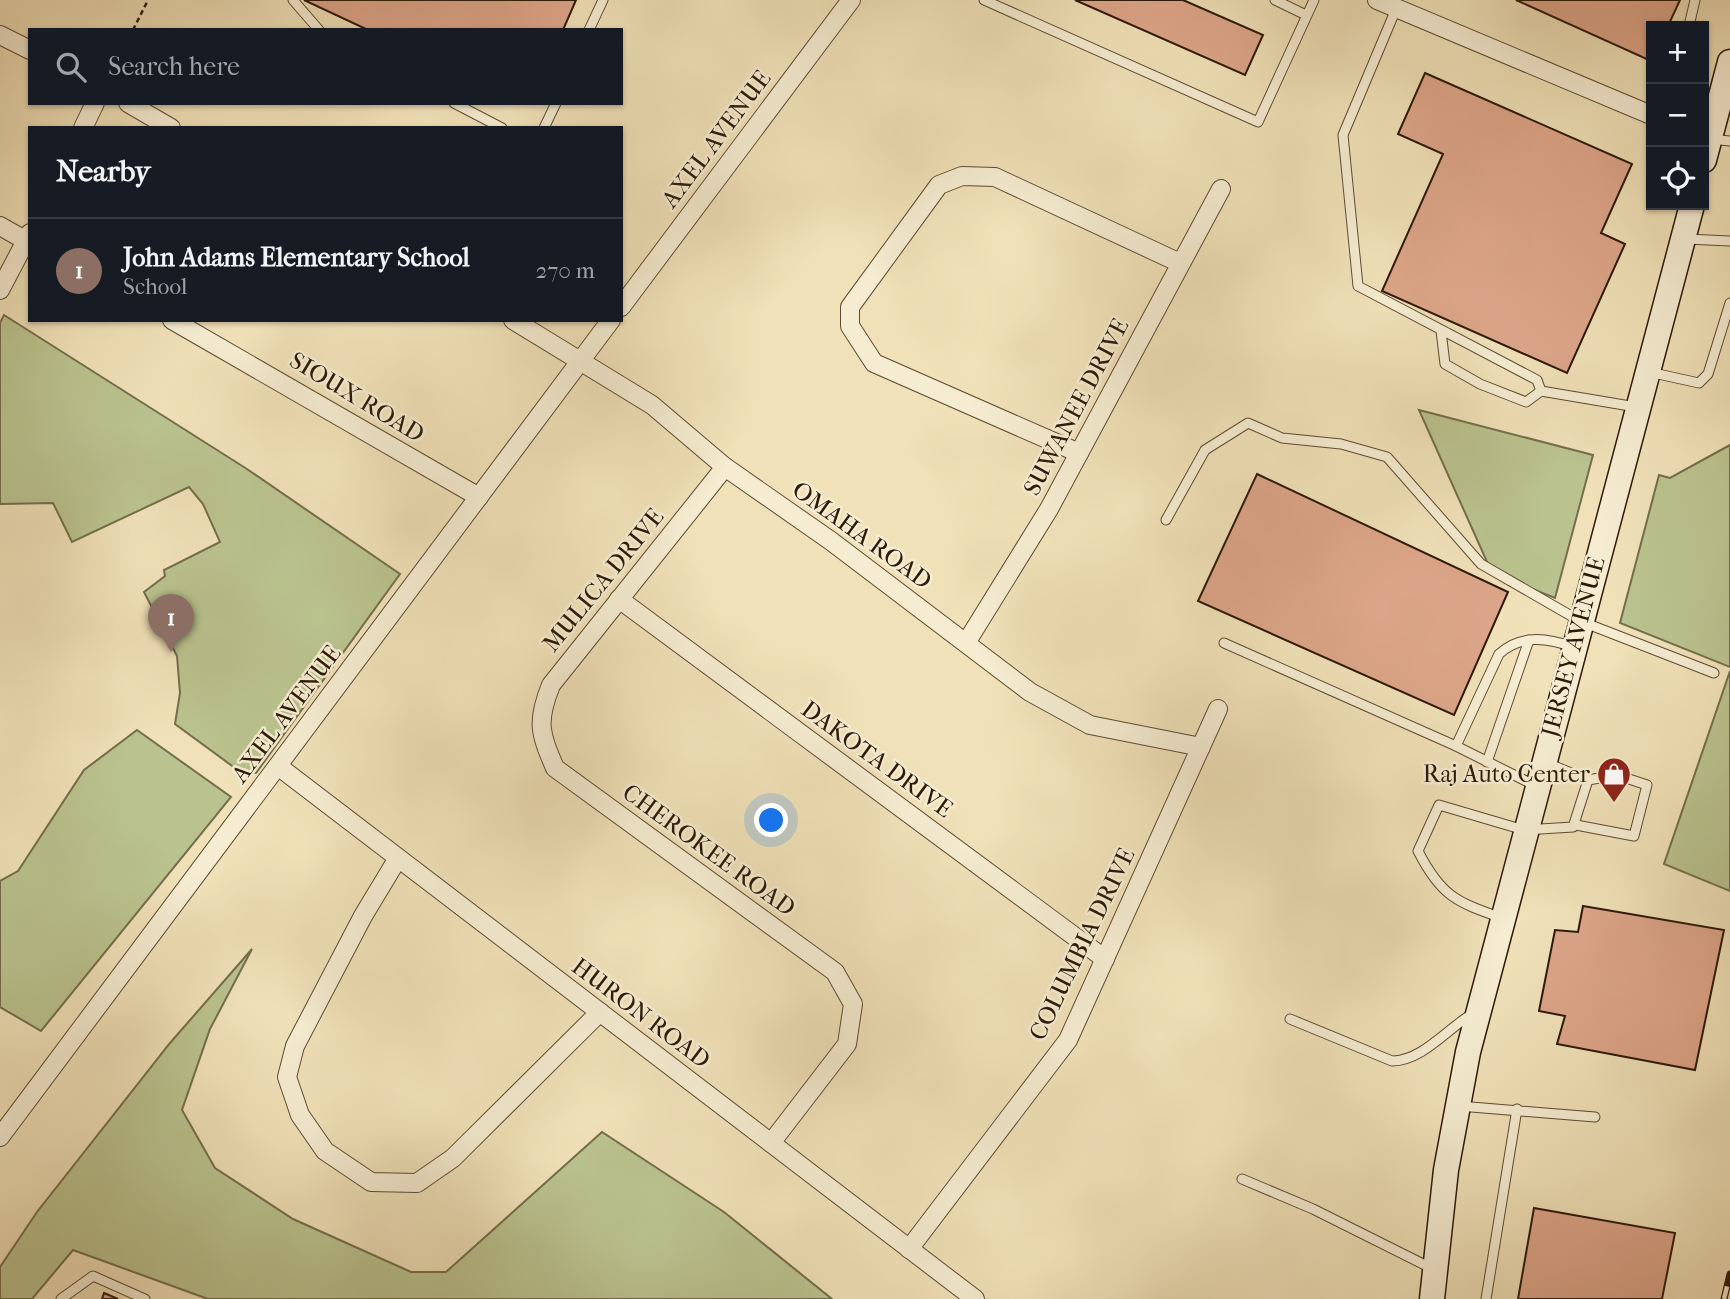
<!DOCTYPE html>
<meta charset="utf-8">
<style>
body{margin:0;font-family:"IM FELL French Canon",serif;background:#20242c;color:#f1f3f6}
.controls{position:absolute;right:21px;top:21px;display:grid;overflow:hidden;border-radius:0px;box-shadow:0 2px 5px #0004}
.controls button{width:63px;height:63px;display:grid;place-items:center;padding:0;border:0;border-bottom:2px solid #363941;background:#171b24;color:#f1f3f6;font:35px sans-serif}
.you{position:absolute;left:772px;top:821px;width:24px;height:24px;margin:-18px;border:5px solid #fff;border-radius:50%;background:#1a73e8;box-shadow:0 0 0 10px #1a73e833}
.badge{display:grid;place-items:center;width:46px;height:46px;border-radius:50%;background:#c59692;color:#fff;font-size:23px;font-weight:700}
.pin{position:absolute;translate:-50% -58px;filter:drop-shadow(0 2px 4px #0008)}
.pin::after{content:'';position:absolute;top:37px;width:24px;height:21px;background:inherit;clip-path:polygon(0 0,100% 0,50% 100%)}
.list{margin:0;padding:0;list-style:none}
h2{display:flex;justify-content:space-between;align-items:center;height:91px;margin:0;padding:0 28px;font-size:30px}
h2 small{font-size:23px;font-weight:400;color:#9ea1a6}
.list li{display:grid;grid-template-columns:46px 1fr auto;gap:21px;align-items:center;box-sizing:border-box;height:105px;padding:0 28px;border-top:2px solid #363941}
.list b{display:block;font-size:26px;white-space:nowrap}
.list p{margin:0;font-size:23px;white-space:nowrap;color:#9ea1a6}
.list em{font-size:23px;font-style:normal;color:#9ea1a6}
.icon{flex:none;width:38px;height:38px;fill:none;stroke:currentColor;stroke-width:2;stroke-linecap:round;stroke-linejoin:round}
.map{position:relative;flex:none;width:1730px;height:1299px;overflow:hidden}
.search{position:absolute;background:#171b24;box-shadow:0 2px 5px #0004;left:28px;top:28px;width:595px;height:77px;display:flex;align-items:center;gap:18px;box-sizing:border-box;padding:0 24px;border-radius:0px;color:#9ea1a6;font-size:26px}
.panel{position:absolute;background:#171b24;box-shadow:0 2px 5px #0004;left:28px;top:126px;width:595px;height:196px;border-radius:0px}
.map>svg:first-child{display:block}
</style>
<div class="map">
<svg width="1730" height="1299" viewBox="0 0 1730 1299">
<rect width="100%" height="100%" fill="#f0e1b8"/>
<filter id="stains"><feTurbulence type="fractalNoise" baseFrequency=".00286" numOctaves="4"/><feColorMatrix values="0 0 0 0 .2 0 0 0 0 .09 0 0 0 0 .02 0 0 0 .5 -.17"/></filter>
<radialGradient id="worn" r=".72"><stop offset=".6" stop-color="#630" stop-opacity="0"/><stop offset="1" stop-color="#630" stop-opacity=".3"/></radialGradient>
<g fill="#bac38f" stroke="#746e4b" stroke-width="2">
<polygon points="4,315 247,469 400,574 256,773 239,771 175,724 180,693 177,656 144,592 165,576 164,570 220,542 203,504 189,487 72,542 53,503 0,504 0,323"/>
<polygon points="1419,410 1593,455 1555,598 1492,573"/>
<polygon points="1730,445 1730,667 1620,623 1659,475 1670,478"/>
<polygon points="1730,671 1730,891 1664,864"/>
<polygon points="137,730 231,797 41,1031 0,1007 0,881 18,871 84,770"/>
<polygon points="252,949 210,1029 182,1110 215,1168 293,1219 411,1272 446,1272 602,1132 724,1212 832,1299 208,1299 73,1250 32,1299 0,1299 0,1267 37,1212 170,1043"/>
</g>
<g fill="#dca589" stroke="#2d1907" stroke-width="2">
<polygon points="304,0 576,0 563,30 368,30"/>
<polygon points="1075,0 1183,0 1263,35 1245,75"/>
<polygon points="1516,0 1680,0 1668,26 1651,26 1651,61"/>
<polygon points="1425,73 1632,164 1601,233 1625,244 1567,373 1382,291 1443,154 1398,134"/>
<polygon points="1257,474 1508,592 1454,715 1198,601"/>
<polygon points="1583,906 1724,930 1695,1070 1557,1044 1565,1016 1539,1011 1555,930 1578,932"/>
<polygon points="1534,1208 1675,1233 1662,1299 1518,1299"/>
<polygon points="104,1293 118,1299 102,1299"/>
</g>
<g fill="none" stroke-linecap="round" stroke-linejoin="round">
<g stroke="#5e4b33" stroke-width="11">
<g id="lane">
<polyline points="293,0 319,30"/>
<polyline points="984,0 1258,122 1314,0"/>
<polyline points="1275,0 1306,15"/>
<polyline points="1396,9 1343,135 1358,286 1537,380 1541,391 1526,402 1480,384 1445,364 1441,331"/>
<polyline points="1689,26 1695,0"/>
<polyline points="589,30 603,0"/>
<polyline points="454,103 502,128"/>
<polyline points="544,128 556,103"/>
<polyline points="1711,139 1730,141"/>
<polyline points="1686,239 1730,241"/>
<polyline points="1649,372 1699,383 1708,374 1730,303"/>
<polyline points="1541,391 1636,407"/>
<polyline points="1166,520 1205,450 1248,423 1282,438 1341,444 1387,457 1481,564 1580,621 1714,673"/>
<polyline points="1224,643 1456,746"/>
<polyline points="1487,762 1529,640"/>
<path d="M1536,786l-80,-40 43,-92c22,-20 48,-16 74,-7"/>
<polyline points="1576,825 1634,836 1647,785 1617,775 1588,780"/>
<path d="M1502,918c-46,-16 -61,-22 -84,-67l21,-46 85,25 49,-3 15,-47 -41,-17"/>
<path d="M1290,1019l102,42c30,0 55,-32 80,-47"/>
<polyline points="1459,1106 1595,1117"/>
<polyline points="1242,1179 1313,1209 1433,1269"/>
<polyline points="61,1299 93,1276 145,1299"/>
<polyline points="1486,1299 1517,1109"/>
</g>
</g>
<g stroke="#5e4b33" stroke-width="20">
<g id="street">
<polyline points="1377,0 1651,115"/>
<polyline points="0,35 30,50"/>
<polyline points="128,103 171,128"/>
<polyline points="83,128 95,103"/>
<polyline points="0,226 30,243"/>
<polyline points="0,290 30,233"/>
<polyline points="621,307 851,0"/>
<polyline points="172,320 479,497"/>
<polyline points="513,320 652,405 725,467 831,541 1030,692 1090,725 1201,747"/>
<polyline points="1079,453 874,363 850,326 850,307 939,185 962,176 995,177 1180,263"/>
<path d="M725,467l-174,218c-15,37 -11,48 4,83l280,204 18,32 -6,40 -76,99"/>
<polyline points="619,599 1105,959"/>
<polyline points="966,643 1049,509 1221,189"/>
<polyline points="278,766 975,1299"/>
<polyline points="398,858 363,916 295,1046 287,1077 300,1115 325,1151 371,1182 417,1183 453,1158 600,1012"/>
<polyline points="0,1137 611,320"/>
<polyline points="909,1249 1068,1040 1218,709"/>
</g>
</g>
<g stroke="#2d1907" stroke-width="27">
<g id="secondary">
<polyline points="1704,160 1730,62"/>
<polyline points="1432,1299 1446,1170 1468,1052 1692,205"/>
</g>
</g>
<polyline stroke="#2d1907" stroke-width="2.5" stroke-dasharray="5 3.5" stroke-linecap="butt" points="133,30 148,0"/>
<use href="#lane" stroke="#f5ecd1" stroke-width="9"/>
<use href="#street" stroke="#f5ecd1" stroke-width="18"/>
<use href="#secondary" stroke="#f5ecd1" stroke-width="24"/>
<g stroke="#2d1907" stroke-width="7">
<polyline id="rail" points="1724,1299 1730,1274"/>
</g>
<use href="#rail" stroke="#f5ecd1" stroke-width="4.5" stroke-dasharray="13" stroke-linecap="butt"/>
</g>
<defs>
<g id="shop-pin" transform="scale(1.75)"><path d="M0 17L-7.5 6A9.5 9.5 0 1 1 7.5 6Z" fill="#8f2418" stroke="#f5ecd1"/><path d="M-5-2.5h2.3a2.7 3.5 0 0 1 5.4 0H5L5.5 6h-11ZM-1.5-2.5h3a1.5 2.3 0 0 0-3 0Z" fill="#fff"/></g>
</defs>
<g fill-rule="evenodd">
<use href="#shop-pin" x="1614" y="774"/>
</g>
<g text-anchor="middle" stroke-width="5" stroke-linejoin="round" paint-order="stroke">
<g font-size="24" fill="#2d1907" stroke="#f5ecd1">
<text transform="translate(716 139) rotate(-53)" y="8">AXEL AVENUE</text>
<text transform="translate(357 397) rotate(31)" y="8">SIOUX ROAD</text>
<text transform="translate(1076 407) rotate(-62)" y="8">SUWANEE DRIVE</text>
<text transform="translate(862 535) rotate(36)" y="8">OMAHA ROAD</text>
<text transform="translate(603 580) rotate(-51)" y="8">MULICA DRIVE</text>
<text transform="translate(1573 647) rotate(-75)" y="8">JERSEY AVENUE</text>
<text transform="translate(286 714) rotate(-53)" y="8">AXEL AVENUE</text>
<text transform="translate(877 759) rotate(36)" y="8">DAKOTA DRIVE</text>
<text transform="translate(709 850) rotate(36)" y="8">CHEROKEE ROAD</text>
<text transform="translate(1082 944) rotate(-64)" y="8">COLUMBIA DRIVE</text>
<text transform="translate(641 1013) rotate(37)" y="8">HURON ROAD</text>
</g>
<g font-size="24" fill="#2d1907" stroke="#f5ecd1" text-anchor="end">
<text x="1590" y="782">Raj Auto Center</text>
</g>
</g>
<rect width="100%" height="100%" filter="url(#stains)"/>
<rect width="100%" height="100%" fill="url(#worn)"/>
</svg>
<div class="controls">
<button>+</button>
<button>−</button>
<button><svg class="icon" aria-label="locate" viewBox="0 0 24 24"><circle cx="12" cy="12" r="6"/><path d="M12 2v4M12 18v4M2 12h4M18 12h4"/></svg></button>
</div>
<div class="you"></div>
<div class="pin badge" style="left:171px;top:652px;background:#8d6e63">1</div>
<div class="search"><svg class="icon" aria-label="search" viewBox="0 0 24 24"><circle cx="10" cy="10" r="6"/><path d="M15 15l6 6"/></svg>Search here</div>
<section class="panel">
<h2>Nearby<small></small></h2>
<ul class="list">
<li><span class="badge" style="background:#8d6e63">1</span><div><b>John Adams Elementary School</b><p>School</p></div><em>270 m</em></li>
</ul>
</section>
</div>
